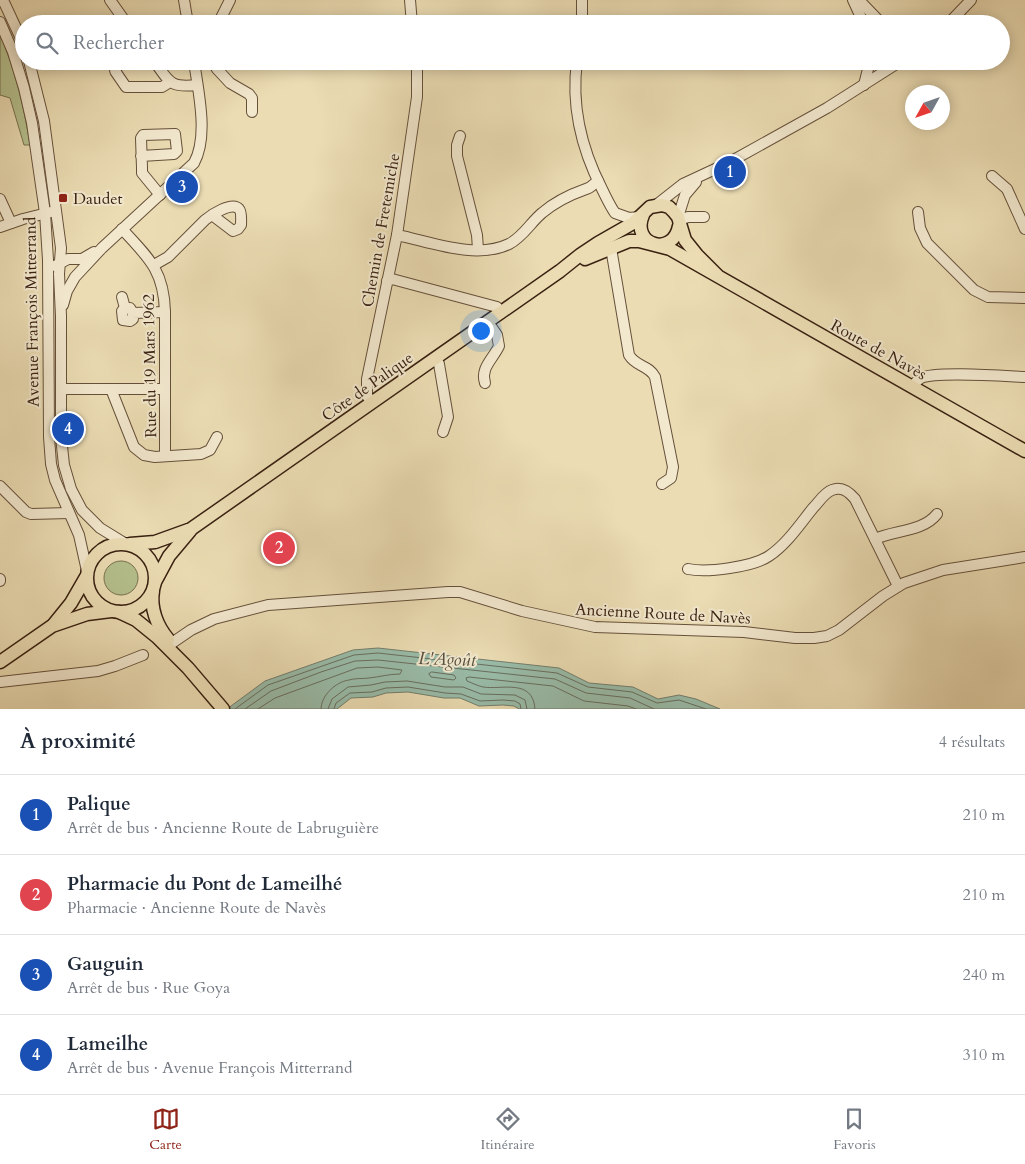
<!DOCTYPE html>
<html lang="fr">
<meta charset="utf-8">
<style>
body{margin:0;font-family:Cardo,serif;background:#f6f6f7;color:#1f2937}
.compass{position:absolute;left:905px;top:85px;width:45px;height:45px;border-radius:50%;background:#fff;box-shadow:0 2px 12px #0003;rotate:230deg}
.you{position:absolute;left:480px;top:330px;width:18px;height:18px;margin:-12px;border:4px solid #fff;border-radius:50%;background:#1a73e8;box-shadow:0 0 0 8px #1a73e833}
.badge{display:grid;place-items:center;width:32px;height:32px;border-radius:50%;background:#8f2418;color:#fff;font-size:16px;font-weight:700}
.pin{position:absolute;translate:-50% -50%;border:2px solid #fff;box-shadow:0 1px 5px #0006}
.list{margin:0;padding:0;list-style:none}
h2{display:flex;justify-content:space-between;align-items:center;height:65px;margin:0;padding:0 20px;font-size:21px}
h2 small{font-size:16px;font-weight:400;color:#747a83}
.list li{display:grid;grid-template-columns:32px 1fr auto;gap:15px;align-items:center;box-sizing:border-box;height:80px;padding:0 20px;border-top:1px solid #e0e1e3}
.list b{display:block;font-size:19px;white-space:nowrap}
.list p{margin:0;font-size:16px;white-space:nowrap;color:#747a83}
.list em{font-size:16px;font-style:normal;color:#747a83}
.icon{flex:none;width:28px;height:28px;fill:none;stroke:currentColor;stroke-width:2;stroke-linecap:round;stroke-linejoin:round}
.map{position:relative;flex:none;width:1025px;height:709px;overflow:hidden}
.search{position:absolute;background:#fff;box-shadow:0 2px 12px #0003;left:15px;right:15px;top:15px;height:55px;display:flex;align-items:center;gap:12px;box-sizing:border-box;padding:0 18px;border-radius:28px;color:#747a83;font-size:19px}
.sheet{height:385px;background:#fff}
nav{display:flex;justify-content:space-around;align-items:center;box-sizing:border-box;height:70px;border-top:1px solid #e0e1e3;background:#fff;font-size:14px;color:#747a83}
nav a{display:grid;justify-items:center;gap:2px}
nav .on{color:#8f2418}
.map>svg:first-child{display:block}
</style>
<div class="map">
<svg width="1025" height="709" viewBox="0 0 1025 709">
<rect width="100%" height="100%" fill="#ebdcb3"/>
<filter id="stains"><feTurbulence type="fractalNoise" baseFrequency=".004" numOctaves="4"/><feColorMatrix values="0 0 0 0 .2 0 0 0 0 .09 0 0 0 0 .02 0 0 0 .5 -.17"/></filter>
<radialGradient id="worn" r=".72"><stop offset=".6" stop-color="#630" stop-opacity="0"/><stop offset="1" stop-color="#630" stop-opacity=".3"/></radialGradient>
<g fill="#b5c18e" stroke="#777150">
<path d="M0,34c15,36 24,72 30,111h-6l-14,-47 -10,-3z"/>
<circle cx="121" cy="578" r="17"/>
</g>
<polygon fill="#99bca9" stroke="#737e6d" points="378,648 559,668 589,683 633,687 658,699 679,695 696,699 720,709 519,709 514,706 503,705 479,706 460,698 444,698 408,692 386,693 373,697 351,698 337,709 227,709 265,681 353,650"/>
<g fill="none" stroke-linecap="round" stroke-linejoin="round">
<g stroke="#696e5e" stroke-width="1">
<polygon points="432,672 454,675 456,678 454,680 431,677 429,674"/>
<polyline points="235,709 268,685 354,655 378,653 557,673 588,687 632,692 657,703 679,700 706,709"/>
<polyline points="245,709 271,691 321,672 355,661 378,660 555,679 586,693 630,698 654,709"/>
<path d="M258,709l17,-11 82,-30 21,-1 24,3 -2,4c-11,0 -21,3 -31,4 -7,1 -14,0 -20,2 -14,2 -28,16 -28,29"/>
<polyline points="328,709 332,699 348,687 371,685 385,682 407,681 445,687 463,687 481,694 515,695 525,700 527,709"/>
<polyline points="334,709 336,703 350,693 372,692 386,688 408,687 445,693 461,694 480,701 503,700 515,701 520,704 521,709"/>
<path d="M535,709c-2,-31 -33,-19 -52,-22 -5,-1 -11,-4 -16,-6l-1,-3 3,-1 84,9 31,15 44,5 8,3"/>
</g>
<g stroke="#66503a" stroke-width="12">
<g id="minor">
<polyline points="3,0 24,45"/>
<polyline points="110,0 127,24"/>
<polyline points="184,0 188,24"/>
<polyline points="410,0 412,24"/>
<polyline points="582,0 582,24"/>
<polyline points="853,0 864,24"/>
<polyline points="859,0 882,24"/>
<polyline points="0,22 13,52 24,88 32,123 45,213 48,260 49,437 51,464 55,480 79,535 87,571"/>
<polyline points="218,24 230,0"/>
<polyline points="948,24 971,0"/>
<polyline points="29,61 44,121 61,248 59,274 61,316 61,437 64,465 71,489 82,510 100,528 126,544"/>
<polyline points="124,61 117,67 115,71 126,87 162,87 170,82"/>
<path d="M154,61c16,21 15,27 43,24"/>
<polyline points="212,61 217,69 230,83 249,94 252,98 252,112"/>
<path d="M577,61c-6,45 5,89 25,128 4,8 8,17 13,24l14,5 10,-1"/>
<polyline points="864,85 870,61"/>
<polyline points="460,136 457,145 457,156 477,235 478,249"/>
<polyline points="141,156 174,154 177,151 175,134 143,135 141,138 142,168 142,173 160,195"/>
<polyline points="992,176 1007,189 1025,229"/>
<polyline points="0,199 11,223"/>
<polyline points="655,206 683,184 728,163 827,108 901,61"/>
<polyline points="918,212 920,228 927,243 974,290 988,297 1025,298"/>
<polyline points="678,217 685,195 696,182"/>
<polyline points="679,220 688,217 704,217"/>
<polyline points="0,227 23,219 51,212"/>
<path d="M122,229c27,29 42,42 43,83v144"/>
<path d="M397,235c34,7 79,25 112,9 14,-7 22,-22 33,-31 14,-12 27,-18 44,-24 5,-1 8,-6 12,-8"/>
<path d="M611,248l18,107c7,12 20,10 26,22l18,90 -2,11 -9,6"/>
<path d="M154,265l14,-8 37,-37c6,-5 27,-19 34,-11 3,3 2,12 2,16l-3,4 -5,2 -21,-16"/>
<polyline points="55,266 68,259 82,259 94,252"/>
<polyline points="387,281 392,279 497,307 501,313"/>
<polyline points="122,297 125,308"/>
<path d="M63,305l4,-14 8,-14 27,-29 92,-85c15,-27 4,-72 0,-102"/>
<polyline points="133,313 133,319 130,321 123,320 122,311 125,308 130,308 133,313 165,312"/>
<polyline points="436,358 439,364 448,417 443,432"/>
<path d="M485,383c-5,-15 8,-24 14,-37l-2,-11 -9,-13"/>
<path d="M913,387c2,-4 4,-7 8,-9 15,-7 83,-2 104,-1"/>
<polyline points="61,389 165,389"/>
<polyline points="111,389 134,447 144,455 155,457 201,454 210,450 217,437"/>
<polyline points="372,402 367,396 367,379 397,235 417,97 417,61"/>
<polyline points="0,486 26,512 31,514 69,513"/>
<path d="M875,539c19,-9 48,-7 62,-25"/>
<path d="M688,569c19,4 65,-2 81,-13 18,-12 31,-32 44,-48 6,-6 11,-15 19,-18 10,-4 17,2 23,9l43,87"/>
<polyline points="0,579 0,581"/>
<polyline points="172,643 191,630 214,619 268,605 448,592 460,592 522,611 595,627 744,632 795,638 814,638 827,636 839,630 883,596 904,583 943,570 1025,557"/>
<polyline points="0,682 98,671 115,666 143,655"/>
</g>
</g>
<g stroke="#392112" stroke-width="15">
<g id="major">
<path d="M643,215c-13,30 30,43 36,11"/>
<polyline points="585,259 629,241 639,241 670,249 1025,451"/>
<circle cx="121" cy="578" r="34"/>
<polyline points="130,544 155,542 191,529 560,271 580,255 598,243 633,223 650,207 662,205 669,207 674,212 678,217 685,240 697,255 717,275"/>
<polyline points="155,582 169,556 190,531"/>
<path d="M153,591c-3,17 4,35 15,48"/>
<polyline points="119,612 136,620 157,637 188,668 223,709"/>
<polyline points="54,624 71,603 86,577"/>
<polyline points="0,662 52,626 87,614 111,611"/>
</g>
</g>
<use href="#minor" stroke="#f2e8ce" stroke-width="10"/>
<use href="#major" stroke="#ebdcb3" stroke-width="12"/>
</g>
<rect fill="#8f2418" stroke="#f2e8ce" stroke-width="2" x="58" y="193" width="10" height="10" rx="2.5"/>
<g text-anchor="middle" stroke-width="4" stroke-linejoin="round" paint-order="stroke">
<g font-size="16" fill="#392112" stroke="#f2e8ce" text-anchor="start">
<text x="73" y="204">Daudet</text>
</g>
<g font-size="16" fill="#392112" stroke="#f2e8ce">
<text transform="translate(380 230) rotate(-80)" y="6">Chemin de Fretemiche</text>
<text transform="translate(31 312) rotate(-91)" y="6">Avenue François Mitterrand</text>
<text transform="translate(879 349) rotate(29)" y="6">Route de Navès</text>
<text transform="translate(149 366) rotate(-91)" y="6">Rue du 19 Mars 1962</text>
<text transform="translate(367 386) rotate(-35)" y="6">Côte de Palique</text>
<text transform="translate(663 613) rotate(3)" y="6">Ancienne Route de Navès</text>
</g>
<g font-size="18" font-style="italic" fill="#56503f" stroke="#f2e8ce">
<text transform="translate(447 659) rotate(2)" y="6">L'Agoût</text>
</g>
</g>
<rect width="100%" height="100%" filter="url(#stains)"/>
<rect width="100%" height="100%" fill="url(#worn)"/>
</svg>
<svg class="compass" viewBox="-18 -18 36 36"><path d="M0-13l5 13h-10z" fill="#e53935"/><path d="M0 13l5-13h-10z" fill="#747a83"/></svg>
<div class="you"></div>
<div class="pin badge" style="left:730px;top:172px;background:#1a4fb4">1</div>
<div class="pin badge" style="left:279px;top:548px;background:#e0444e">2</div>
<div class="pin badge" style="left:182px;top:187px;background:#1a4fb4">3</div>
<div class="pin badge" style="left:68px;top:429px;background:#1a4fb4">4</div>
<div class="search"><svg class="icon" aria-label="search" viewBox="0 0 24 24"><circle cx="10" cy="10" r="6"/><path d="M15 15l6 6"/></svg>Rechercher</div>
</div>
<section class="sheet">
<h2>À proximité<small>4 résultats</small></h2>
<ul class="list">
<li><span class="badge" style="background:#1a4fb4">1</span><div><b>Palique</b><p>Arrêt de bus · Ancienne Route de Labruguière</p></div><em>210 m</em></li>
<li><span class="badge" style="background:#e0444e">2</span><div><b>Pharmacie du Pont de Lameilhé</b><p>Pharmacie · Ancienne Route de Navès</p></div><em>210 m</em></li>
<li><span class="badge" style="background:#1a4fb4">3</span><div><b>Gauguin</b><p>Arrêt de bus · Rue Goya</p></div><em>240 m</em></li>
<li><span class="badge" style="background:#1a4fb4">4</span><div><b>Lameilhe</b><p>Arrêt de bus · Avenue François Mitterrand</p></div><em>310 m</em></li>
</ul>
</section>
<nav>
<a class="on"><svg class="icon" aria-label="map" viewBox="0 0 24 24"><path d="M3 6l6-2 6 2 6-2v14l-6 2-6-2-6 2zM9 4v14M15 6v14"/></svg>Carte</a>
<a><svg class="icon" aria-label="directions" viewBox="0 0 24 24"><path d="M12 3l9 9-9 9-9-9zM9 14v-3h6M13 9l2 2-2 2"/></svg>Itinéraire</a>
<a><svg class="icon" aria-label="saved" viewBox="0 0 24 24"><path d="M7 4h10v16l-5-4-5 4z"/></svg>Favoris</a>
</nav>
